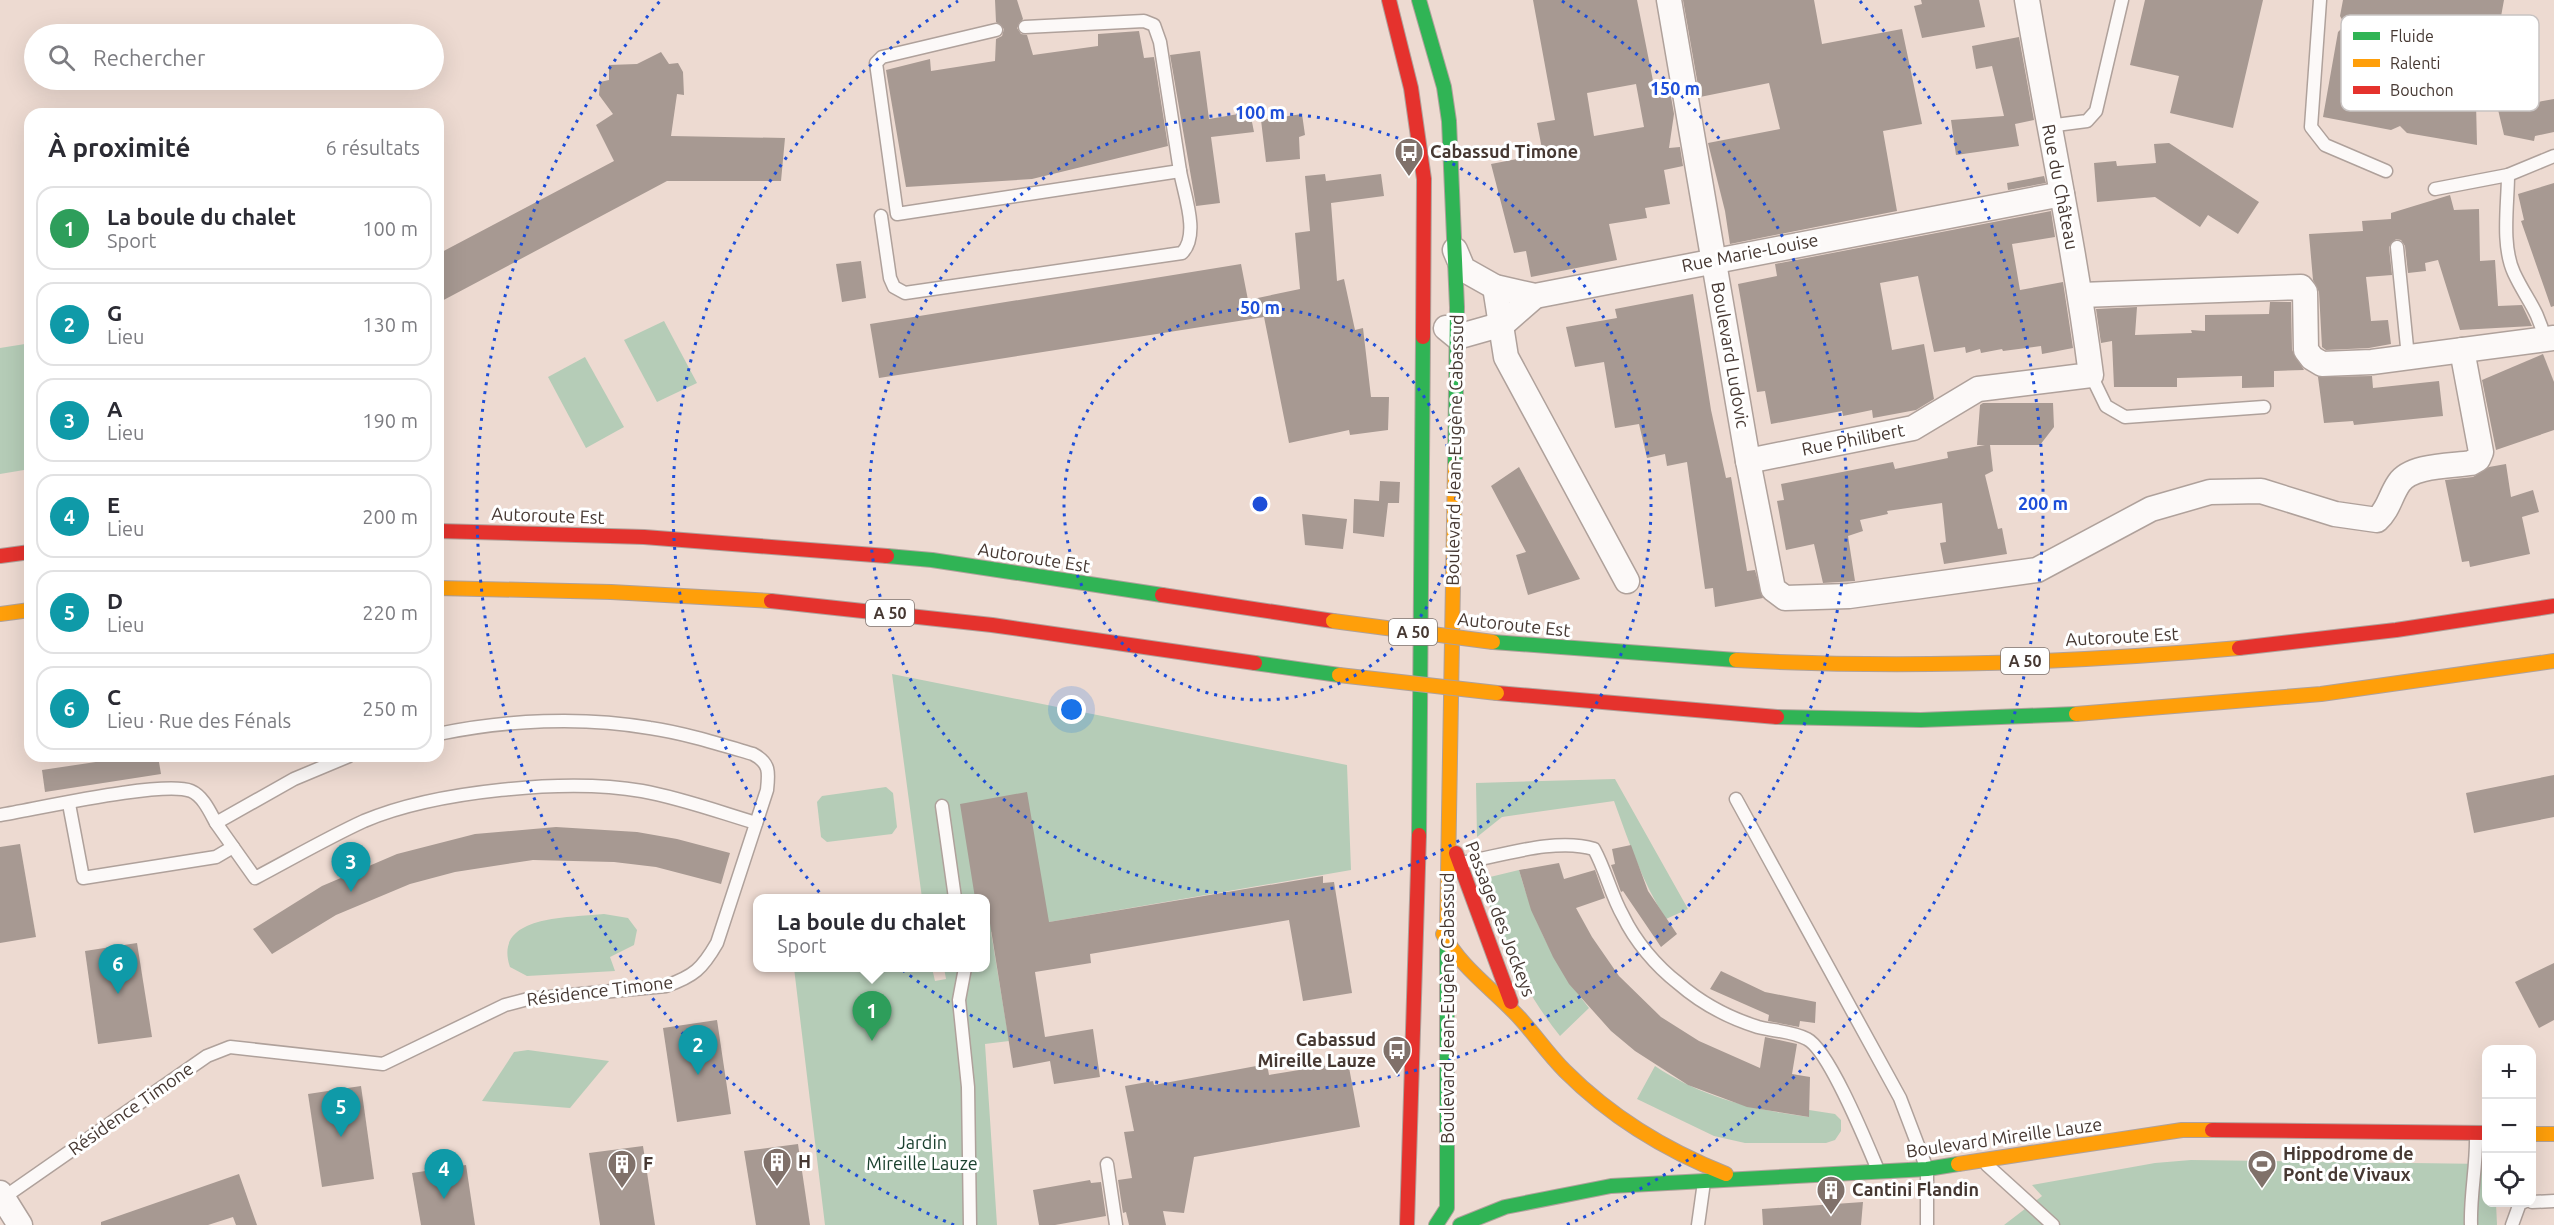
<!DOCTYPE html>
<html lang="fr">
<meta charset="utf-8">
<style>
body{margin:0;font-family:Ubuntu,sans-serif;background:#f2f2f3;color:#2b2b33}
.controls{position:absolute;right:18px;bottom:18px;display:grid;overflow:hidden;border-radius:12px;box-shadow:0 6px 24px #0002}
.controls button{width:54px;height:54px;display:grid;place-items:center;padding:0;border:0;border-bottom:2px solid #e1e1e2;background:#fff;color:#2b2b33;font:30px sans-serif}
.you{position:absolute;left:1072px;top:710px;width:21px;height:21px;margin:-15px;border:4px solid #fff;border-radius:50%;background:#1a73e8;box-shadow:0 0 0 9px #1a73e833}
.badge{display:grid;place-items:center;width:39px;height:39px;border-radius:50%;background:#2563eb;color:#fff;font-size:20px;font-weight:700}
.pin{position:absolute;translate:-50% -50px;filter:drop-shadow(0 2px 3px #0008)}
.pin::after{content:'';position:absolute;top:32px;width:21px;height:18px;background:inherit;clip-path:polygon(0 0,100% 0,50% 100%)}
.popup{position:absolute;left:753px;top:894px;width:237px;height:78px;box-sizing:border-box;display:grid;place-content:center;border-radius:12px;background:#fff;filter:drop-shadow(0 2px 4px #0005);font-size:20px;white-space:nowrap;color:#7c7c81}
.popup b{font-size:22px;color:#2b2b33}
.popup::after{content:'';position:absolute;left:50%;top:100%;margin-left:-12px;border:12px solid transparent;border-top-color:#fff}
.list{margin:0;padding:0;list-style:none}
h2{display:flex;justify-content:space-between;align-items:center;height:78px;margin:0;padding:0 24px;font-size:26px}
h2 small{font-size:20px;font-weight:400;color:#7c7c81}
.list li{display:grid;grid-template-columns:39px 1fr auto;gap:18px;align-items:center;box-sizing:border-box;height:84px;margin:0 12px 12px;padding:0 12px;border:2px solid #e1e1e2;border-radius:18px}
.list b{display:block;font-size:22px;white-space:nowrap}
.list p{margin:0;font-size:20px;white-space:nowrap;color:#7c7c81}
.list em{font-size:20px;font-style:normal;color:#7c7c81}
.icon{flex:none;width:33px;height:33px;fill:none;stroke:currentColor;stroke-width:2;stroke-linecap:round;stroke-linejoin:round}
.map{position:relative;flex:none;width:2554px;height:1225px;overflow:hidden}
.search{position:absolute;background:#fff;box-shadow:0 6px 24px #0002;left:24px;top:24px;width:420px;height:66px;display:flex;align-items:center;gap:15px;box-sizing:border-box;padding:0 21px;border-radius:33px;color:#7c7c81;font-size:22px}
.panel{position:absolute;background:#fff;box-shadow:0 6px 24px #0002;left:24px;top:108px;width:420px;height:654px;border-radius:18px}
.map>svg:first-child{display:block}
</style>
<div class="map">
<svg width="2554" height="1225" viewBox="0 0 2554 1225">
<rect width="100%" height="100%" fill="#eddad1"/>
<g fill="#b5ccb7">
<polygon points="664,321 697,383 657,402 624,340"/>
<polygon points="25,344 30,372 30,469 0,474 0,348"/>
<polygon points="585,357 624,427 586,448 548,377"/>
<polygon points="892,674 1347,765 1351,870 991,932 1009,1041 985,1044 997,1225 825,1225 794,968 932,968 935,981 946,979 944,968 986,968 986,898 922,898"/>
<path d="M1615,779l73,130 -22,10c-24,-37 -37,-77 -52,-118l-112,16 -25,20 -1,-54z"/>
<polygon points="886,787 893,793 897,827 892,834 827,842 821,837 817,802 822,796"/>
<path d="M1519,870c15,53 36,96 70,138l-29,28c-39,-49 -54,-90 -77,-146l2,-9 5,-4z"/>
<path d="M604,914l24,4 9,12 -3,15 -24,12 5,14 -88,5 -17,-9c-18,-53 61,-49 94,-53z"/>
<polygon points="528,1050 609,1061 570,1108 482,1101 514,1052"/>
<path d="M1655,1066c46,31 99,44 154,51v-7l26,4 6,6v11l-6,9 -9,3h-81l-31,-7 -77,-37z"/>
<polygon points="2191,1160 2486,1164 2486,1202 2496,1203 2497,1225 2004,1225 2042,1196 2032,1185 2155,1163"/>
</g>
<g fill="#a79992" fill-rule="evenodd">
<polygon points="995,0 1017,0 1023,19 1017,28 1021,34 1027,35 1033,55 1098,46 1098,34 1139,31 1144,58 1154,57 1168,146 1032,179 906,187 886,70 930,59 931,71 995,61 996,39 1002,36 1004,29 996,22"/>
<path d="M1533,0h104l16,81 15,-2 6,35 -5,34 11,-1 3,19 -19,4 6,34 -25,4 2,10 -38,6 8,36 -86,17 -5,-26 -12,2 -23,-89 52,-10 -6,-31 18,-3zM1636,84l8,43 -50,9 -7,-43z"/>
<polygon points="1683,0 1814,0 1822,44 1902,29 1922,124 1883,131 1897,211 1730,244 1725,211 1708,143 1780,129 1769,83 1700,97"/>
<polygon points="1921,0 1979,0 1985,27 1922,38 1914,6 1922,4"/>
<polygon points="2145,0 2263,0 2233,128 2170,113 2179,76 2130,65"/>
<polygon points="2343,0 2504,0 2494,55 2528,62 2526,71 2538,73 2532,103 2554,99 2554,132 2535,136 2534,141 2504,135 2486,59 2475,60 2477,145 2407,133 2400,126 2391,130 2323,117 2338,32 2345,25 2340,16"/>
<polygon points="2019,37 2034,120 2015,124 2019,146 1956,155 1951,120 2004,116 1992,66 1976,69 1972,46"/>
<polygon points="1200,51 1209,119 1250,112 1254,132 1211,137 1220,203 1196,206 1170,55"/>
<polygon points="661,52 669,64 678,63 683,72 684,95 677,94 671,136 785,138 781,181 667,181 438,303 438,254 614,161 596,125 613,114 599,95 600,82 609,80 609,65 637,64"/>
<polygon points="1302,114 1305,135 1299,137 1300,159 1266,162 1261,120"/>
<polygon points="2169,143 2259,202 2238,234 2208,215 2200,227 2155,197 2097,202 2094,163 2116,161 2117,166 2156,163 2154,144"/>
<polygon points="1325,174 1326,181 1381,174 1384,196 1331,203 1337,281 1344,279 1355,330 1363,328 1371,397 1389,397 1388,430 1350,435 1349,430 1289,443 1264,317 879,378 870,324 1241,264 1248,300 1300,289 1295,233 1310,231 1305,176"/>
<polygon points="2044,176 2046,183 2008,190 2007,183"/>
<polygon points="2554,183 2554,306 2551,307 2521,221 2524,220 2518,194"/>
<polygon points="2450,195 2454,210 2479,209 2480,261 2495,260 2498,306 2522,305 2532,326 2460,330 2438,260 2425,263 2426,271 2408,273 2405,246 2401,240 2396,239 2389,247 2392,275 2366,277 2371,321 2388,320 2391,344 2369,348 2326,350 2322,347 2319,292 2313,280 2309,234 2363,231 2362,221 2391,219 2391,213"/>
<polygon points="2051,211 2055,237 2012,244 2020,290 2063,282 2073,348 2042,354 2041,346 2003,351 2002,349 1981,353 1980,349 1966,353 1965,347 1934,352 1918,276 1880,283 1892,350 1924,344 1934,399 1916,410 1873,418 1872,410 1843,416 1842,411 1771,424 1765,391 1757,392 1738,284 1777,276 1775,264"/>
<polygon points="861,261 866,298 842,302 836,264"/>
<polygon points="1693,294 1711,410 1726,478 1731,477 1747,571 1755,570 1763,598 1715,607 1713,588 1705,589 1687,462 1667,466 1665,454 1647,458 1639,424 1615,428 1604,362 1575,367 1566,327 1617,318 1615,309"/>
<polygon points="2270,302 2291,302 2292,350 2304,370 2274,371 2274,387 2242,388 2242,376 2177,378 2177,387 2114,387 2112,341 2101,343 2096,309 2137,307 2135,335 2192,333 2191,330 2205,331 2205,315 2269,314"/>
<polygon points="2543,354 2554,382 2554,430 2496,450 2482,380"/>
<polygon points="2372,376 2373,388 2439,381 2443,416 2354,425 2353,421 2324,423 2318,377"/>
<polygon points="1983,403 2053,403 2054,427 2040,445 1990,445 1993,471 1985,475 1998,529 2002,528 2007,554 1944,564 1940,543 1946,542 1942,503 1887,511 1888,514 1860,520 1863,531 1848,536 1855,581 1823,583 1814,544 1786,550 1777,501 1784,500 1781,484 1893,462 1895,469 1948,458 1947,452 1985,445 1977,445 1980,405"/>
<polygon points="2506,464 2511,497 2533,490 2539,512 2522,517 2530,554 2470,567 2469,561 2462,562 2445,480 2473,477 2489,467"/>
<polygon points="1519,467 1580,579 1528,595 1516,555 1526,552 1491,486"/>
<polygon points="1380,481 1400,482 1399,503 1388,503 1384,537 1353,533 1354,499 1379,501"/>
<polygon points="1302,514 1347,519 1343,549 1305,545"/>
<polygon points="136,756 158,756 161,774 45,792 42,770"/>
<polygon points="2554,775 2554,817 2474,833 2466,793"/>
<polygon points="1027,792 1049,922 1323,876 1323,883 1334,882 1352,993 1303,1001 1289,920 1090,954 1091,963 1035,972 1045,1037 1093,1029 1100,1077 1054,1084 1050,1061 1013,1068 986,898 975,898 960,804"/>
<polygon points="556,827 637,832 677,839 730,853 721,884 656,867 614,862 533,860 455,872 410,884 336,915 272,954 253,929 322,886 397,854 475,834"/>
<polygon points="20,844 36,937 0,943 0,847"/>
<polygon points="1631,845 1648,891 1677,934 1661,947 1623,891 1621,892 1611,865 1615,864 1612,849"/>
<polygon points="1559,863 1564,879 1595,870 1605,898 1576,908 1592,937 1619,976 1661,1017 1699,1041 1760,1068 1765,1037 1797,1044 1792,1074 1810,1077 1809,1117 1747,1107 1688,1085 1635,1051 1611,1031 1569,984 1553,957 1531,910 1519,870"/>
<polygon points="137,943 152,1037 98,1044 85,951"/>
<polygon points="2554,963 2554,1020 2539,1028 2515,982"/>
<polygon points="1721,971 1765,992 1816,1002 1815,1023 1800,1021 1799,1027 1768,1021 1769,1015 1710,989"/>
<polygon points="717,1020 731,1114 677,1122 663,1028"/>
<polygon points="1348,1062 1360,1127 1194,1157 1184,1213 1163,1211 1166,1225 1129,1225 1126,1212 1123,1213 1118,1180 1132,1178 1124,1132 1134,1131 1125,1086 1153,1081 1154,1085 1267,1064 1269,1075"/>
<polygon points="361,1086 374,1179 322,1187 308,1094"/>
<polygon points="798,1144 810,1225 756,1225 744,1151"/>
<polygon points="643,1146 655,1225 600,1225 589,1153"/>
<polygon points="466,1165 475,1225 421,1225 412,1173"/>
<polygon points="239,1174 257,1225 236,1225 233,1217 208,1225 101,1225 101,1222"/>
<polygon points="1090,1180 1091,1183 1101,1182 1106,1216 1055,1225 1039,1225 1033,1190"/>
<polygon points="1863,1202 1861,1225 1763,1225 1762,1209"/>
</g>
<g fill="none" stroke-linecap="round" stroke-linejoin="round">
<g stroke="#afa19b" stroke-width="15">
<g id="lane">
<polyline points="2320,0 2311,127 2325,145 2386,171"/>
<polyline points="996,30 882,57 876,63 897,214 1180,171 1160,42 1154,25 1144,21 1025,27"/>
<polyline points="2048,126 2087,121 2096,111 2122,0"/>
<path d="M2508,175c0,29 -7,70 6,98 12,26 24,36 31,67"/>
<polyline points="2435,189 2508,175 2554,156"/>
<path d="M881,216l9,62 4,9 11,6 277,-40c18,-18 2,-59 -2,-82"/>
<polyline points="2397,247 2408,357"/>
<polyline points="2091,375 2106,406 2125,417 2264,407"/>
<polyline points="1736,799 1900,1098 1927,1169 1927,1225"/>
<polyline points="69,804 83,878 216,857 233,847"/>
<polyline points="942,806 955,898"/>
<path d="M0,815c37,-6 163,-35 191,-24 12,5 19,21 25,32l78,-44 55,-23"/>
<path d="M216,823l39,55c36,-19 72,-40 109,-57 71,-30 202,-43 278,-30 39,7 77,21 114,32"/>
<path d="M1461,863c40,-7 95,-26 133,-14 12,22 17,46 29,67 12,25 33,50 55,67 23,20 51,35 80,44 15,4 34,4 49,12 22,11 60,105 71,131"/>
<polyline points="965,968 959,1000 968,1087 970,1225"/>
<polyline points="1107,1164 1116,1225"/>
<polyline points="1987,1165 2053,1225"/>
<path d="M3,1198l204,-142 23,-9 153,17 122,-59 23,-6 138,-13c28,-10 36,-17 51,-43l50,-153c2,-18 3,-27 -14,-36 -34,-10 -69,-21 -103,-26 -69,-12 -144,-8 -212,6"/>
<polyline points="2532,1202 2554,1201"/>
<polyline points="1698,1225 1704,1182"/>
<path d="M2471,1225c-1,-31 6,-60 5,-91"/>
<polyline points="2512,1225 2520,1203 2524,1202"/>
</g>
</g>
<g stroke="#afa19b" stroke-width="27">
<g id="street">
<path d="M1669,0l79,461 25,128 12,9 64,-2 188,-26 114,-61 59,-17 51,-1 74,23 42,6c12,-11 13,-24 22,-37 12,-18 52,-17 72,-20l7,-4 3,-7 -19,-102"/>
<polyline points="1455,250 1463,269 1495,287 1535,296 2062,194"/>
<polyline points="1495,287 1506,357 1627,581"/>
<polyline points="2081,295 2301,287 2305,292 2306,350 2312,358 2322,364 2372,362 2554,338"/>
<polyline points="1446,328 1457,337 1503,324 1535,296"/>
<path d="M1748,461l165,-33 65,-39 113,-14c-16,-126 -43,-250 -64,-375"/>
<polyline points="0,1193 20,1225"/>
</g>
</g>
<g stroke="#afa19b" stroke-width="16">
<g id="fast">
<polyline points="1419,0 1444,87 1449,121 1457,307 1455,466"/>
<polyline points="887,556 932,560 1162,595"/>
<polyline points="1493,642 1736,660"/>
<polyline points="1255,663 1339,675"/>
<polyline points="1777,717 1921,720 2076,714"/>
<polyline points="1419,835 1423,337"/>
<polyline points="1436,1225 1447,1208 1447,932"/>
<polyline points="1460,1225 1505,1207 1611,1186 1927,1169 1958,1164"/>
</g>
</g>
<g stroke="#afa19b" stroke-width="16">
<g id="slow">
<polyline points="438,588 611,592 771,601"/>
<polyline points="0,614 30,610"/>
<path d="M1736,660c167,9 336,3 503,-12"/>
<polyline points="2076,714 2321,694 2554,661"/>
<polyline points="1447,932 1455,466"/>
<path d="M1443,934c17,32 46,52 71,78 18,18 32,40 51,59 46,46 100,79 161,103"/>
<polyline points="2532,1134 2554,1134"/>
<polyline points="1958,1164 2182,1130 2212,1130"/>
</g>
</g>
<g stroke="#afa19b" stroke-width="16">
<g id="jam">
<polyline points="1389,0 1411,88 1424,179 1423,337"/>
<polyline points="438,531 644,537 887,556"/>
<polyline points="0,556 30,552"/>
<polyline points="1162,595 1333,621"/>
<polyline points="771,601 992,625 1255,663"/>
<polyline points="2239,648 2396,630 2554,606"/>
<polyline points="1497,693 1777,717"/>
<polyline points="1456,853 1511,1002"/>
<polyline points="2212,1130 2486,1133"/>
<polyline points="1407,1225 1419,835"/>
</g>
</g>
<use href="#lane" stroke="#fcf9f8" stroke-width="12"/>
<use href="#street" stroke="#fcf9f8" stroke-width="24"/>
<use href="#fast" stroke="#30b455" stroke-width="14"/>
<use href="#slow" stroke="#ff9f0a" stroke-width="14"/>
<use href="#jam" stroke="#e5322d" stroke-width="14"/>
<g stroke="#afa19b" stroke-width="16" stroke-linecap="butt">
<g id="slow-bridge">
<polyline points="1333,621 1493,642"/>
<polyline points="1339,675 1497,693"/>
</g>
</g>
<use href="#slow-bridge" stroke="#ff9f0a" stroke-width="14"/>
</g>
<g fill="none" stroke="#1d4ed8" stroke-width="3" stroke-dasharray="3 6">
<circle cx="1260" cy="504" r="196"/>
<circle cx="1260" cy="504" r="391"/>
<path d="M1562 1A587 587 0 1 1 958 1"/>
<path d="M954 1225A783 783 0 0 1 660 1M1860 1A783 783 0 0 1 1566 1225"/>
</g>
<defs>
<g id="bus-pin" transform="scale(1.5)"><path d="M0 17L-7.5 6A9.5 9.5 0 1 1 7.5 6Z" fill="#80716a" stroke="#fff"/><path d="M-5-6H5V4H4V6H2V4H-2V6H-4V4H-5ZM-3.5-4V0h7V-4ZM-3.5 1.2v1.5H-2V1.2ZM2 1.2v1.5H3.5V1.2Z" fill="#fff"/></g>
<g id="building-pin" transform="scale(1.5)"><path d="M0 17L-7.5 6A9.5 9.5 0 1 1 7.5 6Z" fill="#80716a" stroke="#fff"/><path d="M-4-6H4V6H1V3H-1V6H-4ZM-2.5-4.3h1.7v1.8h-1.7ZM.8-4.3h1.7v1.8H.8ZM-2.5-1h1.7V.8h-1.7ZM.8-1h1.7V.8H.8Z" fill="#fff"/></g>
<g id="stadium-pin" transform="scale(1.5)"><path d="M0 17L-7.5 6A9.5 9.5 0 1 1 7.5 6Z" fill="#80716a" stroke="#fff"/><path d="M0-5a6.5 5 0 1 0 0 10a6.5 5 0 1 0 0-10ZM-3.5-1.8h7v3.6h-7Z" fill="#fff"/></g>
</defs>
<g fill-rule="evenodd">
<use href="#bus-pin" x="1409" y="152"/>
<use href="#bus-pin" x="1397" y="1050"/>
<use href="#building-pin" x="777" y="1162"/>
<use href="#building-pin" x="622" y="1164"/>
<use href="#stadium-pin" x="2262" y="1164"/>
<use href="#building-pin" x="1831" y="1190"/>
</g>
<g text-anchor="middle" stroke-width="6" stroke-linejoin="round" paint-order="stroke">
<g fill="#fff" stroke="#7e7470" stroke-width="1.5">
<rect x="866" y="600" width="48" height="26" rx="4.5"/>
<rect x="1389" y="619" width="48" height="26" rx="4.5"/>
<rect x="2001" y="648" width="48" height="26" rx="4.5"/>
</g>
<g font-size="16" font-weight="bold" fill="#463832">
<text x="890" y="619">A 50</text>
<text x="1413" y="638">A 50</text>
<text x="2025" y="667">A 50</text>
</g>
<g font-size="18" font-weight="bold" fill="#463832" stroke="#fff" text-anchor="start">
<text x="1430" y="158">Cabassud Timone</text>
<text x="1376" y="1046" text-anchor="end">Cabassud<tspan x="1376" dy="21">Mireille Lauze</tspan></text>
<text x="2283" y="1160">Hippodrome de<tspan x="2283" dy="21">Pont de Vivaux</tspan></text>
<text x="798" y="1168">H</text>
<text x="643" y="1170">F</text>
<text x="1852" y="1196">Cantini Flandin</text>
</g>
<g font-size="18" fill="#463832" stroke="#fff">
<text transform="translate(2060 187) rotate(79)" y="6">Rue du Château</text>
<text transform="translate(1750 253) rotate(-11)" y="6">Rue Marie-Louise</text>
<text transform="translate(1730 355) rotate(80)" y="6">Boulevard Ludovic</text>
<text transform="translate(1853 440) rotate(-11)" y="6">Rue Philibert</text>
<text transform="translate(1455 450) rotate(-89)" y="6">Boulevard Jean-Eugène Cabassud</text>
<text transform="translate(548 516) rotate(2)" y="6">Autoroute Est</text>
<text transform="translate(1034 558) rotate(9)" y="6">Autoroute Est</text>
<text transform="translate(1514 625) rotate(6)" y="6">Autoroute Est</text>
<text transform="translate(2122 637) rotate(-3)" y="6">Autoroute Est</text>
<text transform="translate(1500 919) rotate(69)" y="6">Passage des Jockeys</text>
<text transform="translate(600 991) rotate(-7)" y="6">Résidence Timone</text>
<text transform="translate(1448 1008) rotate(-90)" y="6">Boulevard Jean-Eugène Cabassud</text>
<text transform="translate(131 1109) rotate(-35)" y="6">Résidence Timone</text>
<text transform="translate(2004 1138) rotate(-8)" y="6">Boulevard Mireille Lauze</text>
</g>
<g font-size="18" fill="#1b412f" stroke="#fff">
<text x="922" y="1149">Jardin<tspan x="922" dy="21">Mireille Lauze</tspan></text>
</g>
</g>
<rect x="2341" y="15" width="198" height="96" rx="9" fill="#fff" stroke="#c8c3c2" stroke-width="1.5"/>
<rect x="2353" y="32" width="27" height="8" fill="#30b455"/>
<rect x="2353" y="59" width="27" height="8" fill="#ff9f0a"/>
<rect x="2353" y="86" width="27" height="8" fill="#e5322d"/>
<g font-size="16" fill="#463832">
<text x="2390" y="42">Fluide</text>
<text x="2390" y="69">Ralenti</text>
<text x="2390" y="96">Bouchon</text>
</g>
<circle cx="1260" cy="504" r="9" fill="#1d4ed8" stroke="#fff" stroke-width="3"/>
<g font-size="18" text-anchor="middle" font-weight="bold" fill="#1d4ed8" stroke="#fff" stroke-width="6" stroke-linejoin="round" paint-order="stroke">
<text x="1675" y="95">150 m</text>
<text x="1260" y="119">100 m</text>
<text x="1260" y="314">50 m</text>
<text x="2043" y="510">200 m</text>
</g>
</svg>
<div class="controls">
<button>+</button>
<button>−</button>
<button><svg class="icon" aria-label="locate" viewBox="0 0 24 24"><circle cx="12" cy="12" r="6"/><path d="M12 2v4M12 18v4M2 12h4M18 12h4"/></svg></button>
</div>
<div class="you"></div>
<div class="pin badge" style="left:872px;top:1041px;background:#2e9e5b">1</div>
<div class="popup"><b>La boule du chalet</b>Sport</div>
<div class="pin badge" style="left:698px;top:1075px;background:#0f9aa8">2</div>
<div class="pin badge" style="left:351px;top:892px;background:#0f9aa8">3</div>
<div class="pin badge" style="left:444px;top:1199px;background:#0f9aa8">4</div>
<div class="pin badge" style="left:341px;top:1137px;background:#0f9aa8">5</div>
<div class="pin badge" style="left:118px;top:994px;background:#0f9aa8">6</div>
<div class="search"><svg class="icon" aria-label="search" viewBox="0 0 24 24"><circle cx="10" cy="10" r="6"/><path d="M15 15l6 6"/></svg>Rechercher</div>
<section class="panel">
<h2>À proximité<small>6 résultats</small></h2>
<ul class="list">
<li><span class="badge" style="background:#2e9e5b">1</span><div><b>La boule du chalet</b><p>Sport</p></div><em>100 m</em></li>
<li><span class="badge" style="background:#0f9aa8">2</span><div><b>G</b><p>Lieu</p></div><em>130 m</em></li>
<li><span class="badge" style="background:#0f9aa8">3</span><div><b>A</b><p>Lieu</p></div><em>190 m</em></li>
<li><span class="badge" style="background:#0f9aa8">4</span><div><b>E</b><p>Lieu</p></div><em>200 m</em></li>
<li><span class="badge" style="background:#0f9aa8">5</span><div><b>D</b><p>Lieu</p></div><em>220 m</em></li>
<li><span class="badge" style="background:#0f9aa8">6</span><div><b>C</b><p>Lieu · Rue des Fénals</p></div><em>250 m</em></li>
</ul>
</section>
</div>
